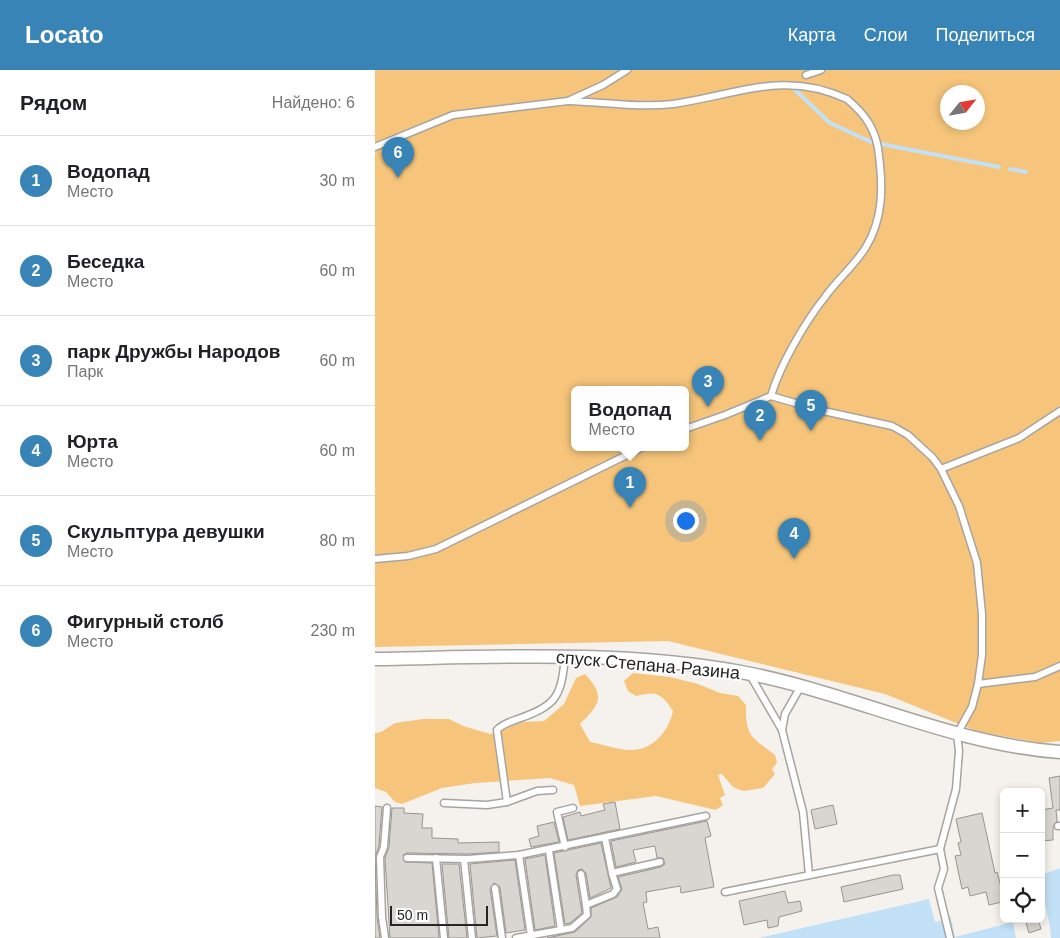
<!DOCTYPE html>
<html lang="ru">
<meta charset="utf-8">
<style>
body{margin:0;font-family:Arial,sans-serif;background:#f2f2f2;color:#202124}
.controls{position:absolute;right:15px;bottom:15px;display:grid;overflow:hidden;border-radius:8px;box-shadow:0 2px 8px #0003}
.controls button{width:45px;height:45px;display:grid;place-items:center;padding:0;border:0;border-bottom:1px solid #e0e0e0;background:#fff;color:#202124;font:25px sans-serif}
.compass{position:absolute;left:565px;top:15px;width:45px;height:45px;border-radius:50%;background:#fff;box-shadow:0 2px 8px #0003;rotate:59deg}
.scale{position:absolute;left:15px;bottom:12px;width:98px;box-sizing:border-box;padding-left:5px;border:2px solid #262523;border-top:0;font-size:14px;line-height:18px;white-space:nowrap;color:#262523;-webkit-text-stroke:4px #fff;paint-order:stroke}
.you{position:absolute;left:310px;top:450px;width:18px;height:18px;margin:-12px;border:4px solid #fff;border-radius:50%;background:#1a73e8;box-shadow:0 0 0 8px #1a73e833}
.badge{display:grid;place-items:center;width:32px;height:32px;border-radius:50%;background:#3884b7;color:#fff;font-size:16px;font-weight:700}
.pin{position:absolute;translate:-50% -41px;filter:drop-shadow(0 1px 2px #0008)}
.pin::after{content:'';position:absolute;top:26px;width:18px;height:15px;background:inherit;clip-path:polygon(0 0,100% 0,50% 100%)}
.popup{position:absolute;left:196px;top:316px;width:118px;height:65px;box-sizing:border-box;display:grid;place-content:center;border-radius:8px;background:#fff;filter:drop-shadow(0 1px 4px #0005);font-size:16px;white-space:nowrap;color:#757577}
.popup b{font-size:19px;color:#202124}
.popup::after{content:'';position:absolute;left:50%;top:100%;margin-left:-10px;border:10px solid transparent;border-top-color:#fff}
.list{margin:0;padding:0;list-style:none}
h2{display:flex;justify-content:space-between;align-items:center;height:65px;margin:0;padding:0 20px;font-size:21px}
h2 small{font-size:16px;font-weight:400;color:#757577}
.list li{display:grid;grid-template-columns:32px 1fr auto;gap:15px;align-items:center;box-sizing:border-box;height:90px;padding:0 20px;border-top:1px solid #e0e0e0}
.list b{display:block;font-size:19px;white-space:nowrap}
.list p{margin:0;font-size:16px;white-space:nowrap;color:#757577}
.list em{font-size:16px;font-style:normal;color:#757577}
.icon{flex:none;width:28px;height:28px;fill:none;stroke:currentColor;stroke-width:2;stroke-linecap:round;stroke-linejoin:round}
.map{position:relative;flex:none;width:685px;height:868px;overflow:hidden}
header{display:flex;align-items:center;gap:30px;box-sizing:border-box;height:70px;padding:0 25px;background:#3884b7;color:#fff}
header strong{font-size:24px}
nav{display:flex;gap:28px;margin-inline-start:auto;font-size:18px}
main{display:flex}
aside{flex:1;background:#fff}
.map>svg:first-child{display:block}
</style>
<header>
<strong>Locato</strong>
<nav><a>Карта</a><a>Слои</a><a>Поделиться</a></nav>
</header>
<main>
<aside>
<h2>Рядом<small>Найдено: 6</small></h2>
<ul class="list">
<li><span class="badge">1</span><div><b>Водопад</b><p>Место</p></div><em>30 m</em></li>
<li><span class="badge">2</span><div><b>Беседка</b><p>Место</p></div><em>60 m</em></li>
<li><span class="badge">3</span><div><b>парк Дружбы Народов</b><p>Парк</p></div><em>60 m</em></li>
<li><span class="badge">4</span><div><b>Юрта</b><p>Место</p></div><em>60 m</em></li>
<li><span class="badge">5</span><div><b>Скульптура девушки</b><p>Место</p></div><em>80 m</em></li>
<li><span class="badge">6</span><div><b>Фигурный столб</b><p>Место</p></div><em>230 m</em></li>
</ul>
</aside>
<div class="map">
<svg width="685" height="868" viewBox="0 0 685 868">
<rect width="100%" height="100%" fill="#f5f2ee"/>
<g fill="#f6c57b" fill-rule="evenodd">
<path d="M0,0h685v671l-20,2 -64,-12 -91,-37 -217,-53 -293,6zM572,22h30v30h-30zM200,319h110v58h-110z"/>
<path d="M258,603l37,4 28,7 22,9 18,3 8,9c-1,32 7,33 29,50l2,8 -5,6 3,5 -12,14 -20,3 -10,-4 -11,-13 -4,1 7,20 -5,3 3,7 -7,5 -60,-14 -76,10 -6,-21 -24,-7 -75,5 -33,5 -40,16 -7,-2 -9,-10 -11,-4v-55l6,-1 14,-9 28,-4h26l14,7 27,8 33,-12 21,-1 20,-17 12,-26 9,-4c21,23 15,30 -5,50l10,18c13,2 30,9 43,8 21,-1 36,-20 40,-39 -11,-17 -16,-21 -37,-15l-8,-5 -4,-10z"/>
</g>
<g fill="#c2e0f6">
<path d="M685,798v70h-9c-1,-22 -10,-41 -10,-63z"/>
<polygon points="554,829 560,852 576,848 580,867 638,852 641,868 384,868"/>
</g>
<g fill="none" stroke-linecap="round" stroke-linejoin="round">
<g stroke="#c2e0f6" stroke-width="4">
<polyline points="416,16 455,53 496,72"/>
<polyline points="506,74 624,97"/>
<polyline points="635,99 651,102"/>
</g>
</g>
<g fill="#d9d6d1" stroke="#979590">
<polygon points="685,706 685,740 681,740 682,751 678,756 678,770 666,771 666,740 678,738 674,708"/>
<polygon points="240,732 245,759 193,770 188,747 205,742 206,746 230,740 228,734"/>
<polygon points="458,735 462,754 440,759 436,740"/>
<polygon points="0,736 7,737 4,776 0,787"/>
<polygon points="17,738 29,738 29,743 48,744 47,758 57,758 57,768 83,769 83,773 124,772 124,782 93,784 32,783 28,785 30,792 57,793 64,868 15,868 10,788 14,777"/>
<polygon points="607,743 620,803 622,802 628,824 625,825 627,832 614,835 611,822 595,826 593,817 587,819 580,786 586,785 583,773 586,772 581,749"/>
<polygon points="332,751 336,766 330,768 339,817 306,823 305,816 271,822 272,832 268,833 273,859 283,857 285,868 172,868 200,862 216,847 216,838 242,827 247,819 243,807 286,797 290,794 288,788 282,788 280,776 258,780 261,792 241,797 236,771"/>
<polygon points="179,752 184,772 156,777 154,769 164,766 162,756"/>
<polygon points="226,773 236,818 215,828 211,803 207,799 203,800 201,805 207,843 195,853 190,854 179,783"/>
<polygon points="170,785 180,856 160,860 150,789"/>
<polygon points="0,787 2,847 5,868 0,868"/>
<polygon points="140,790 150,860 131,863 125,817 119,813 115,819 122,866 102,868 95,794"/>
<polygon points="67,794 84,794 92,868 74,868"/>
<polygon points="518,805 525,805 528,819 469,832 466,817"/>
<polygon points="410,821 413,833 425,831 427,841 404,847 403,856 393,858 392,850 369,855 364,831"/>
<polygon points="650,849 663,849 666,859 654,863"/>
</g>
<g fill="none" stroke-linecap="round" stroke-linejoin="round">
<g stroke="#a7a4a0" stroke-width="9">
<g id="service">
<polyline points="431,5 446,0"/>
<path d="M193,31c34,1 71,7 105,3 67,-10 112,-34 174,-5 19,16 30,32 32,57 4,32 4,63 -13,91 -11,18 -29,33 -41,50 -20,25 -45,68 -54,99l-46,19 -40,14"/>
<polyline points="0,77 78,45 193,31 228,15 252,0"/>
<polyline points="566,399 644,368 685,341"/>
<polyline points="0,489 33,486 61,479 268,377"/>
<polyline points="375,605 407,660 428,742 434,805"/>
<polyline points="603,614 660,607 685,596"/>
<polyline points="407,660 410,644 426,616"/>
<path d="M178,720l-16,1 -30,11 -10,-72c5,-6 13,-8 21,-11 39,-14 43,-22 47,-62"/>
<polyline points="69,733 112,735 132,732"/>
<polyline points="683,756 685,756"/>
<polyline points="230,768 237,803"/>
<polyline points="190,777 182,742 198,738"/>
<polyline points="565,779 569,799 563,818 575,868"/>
<polyline points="174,781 186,860"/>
<polyline points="144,785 156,866"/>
<polyline points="32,788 93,789 144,785 331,746"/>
<polyline points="61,788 69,868"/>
<polyline points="89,789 97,868"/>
<polyline points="206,804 211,835"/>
<polyline points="120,818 127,868"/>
<polyline points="350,822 565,779 581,719 584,681 582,664 597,637 603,614 607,585 607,544 602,493 584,436 566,399 558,388 533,365 517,356 444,340 396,326"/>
<polyline points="10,868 7,847 5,787 9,777 12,738"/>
<polyline points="141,868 197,858 212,845 211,835 238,824 242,819 237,803 285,792"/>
</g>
</g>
<g stroke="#a7a4a0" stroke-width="15">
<path id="minor" d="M0,589c121,-2 247,-9 366,13 108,20 209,72 319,80"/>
</g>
<use href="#service" stroke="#fff" stroke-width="6"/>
<use href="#minor" stroke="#fff" stroke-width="12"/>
</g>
<g text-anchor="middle" stroke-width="4" stroke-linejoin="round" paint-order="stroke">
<g font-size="18" fill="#262523" stroke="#fff">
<text transform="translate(273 595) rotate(5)" y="6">спуск Степана Разина</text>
</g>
</g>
</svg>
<div class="controls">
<button>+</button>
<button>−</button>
<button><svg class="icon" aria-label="locate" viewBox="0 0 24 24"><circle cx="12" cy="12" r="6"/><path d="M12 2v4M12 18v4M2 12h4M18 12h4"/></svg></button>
</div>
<svg class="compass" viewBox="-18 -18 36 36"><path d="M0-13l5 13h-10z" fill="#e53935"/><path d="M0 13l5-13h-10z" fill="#757577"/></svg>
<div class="scale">50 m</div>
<div class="you"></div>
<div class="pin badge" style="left:255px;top:438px">1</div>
<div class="popup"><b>Водопад</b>Место</div>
<div class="pin badge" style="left:385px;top:371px">2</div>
<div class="pin badge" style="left:333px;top:337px">3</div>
<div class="pin badge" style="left:419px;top:489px">4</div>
<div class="pin badge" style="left:436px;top:361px">5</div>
<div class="pin badge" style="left:23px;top:108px">6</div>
</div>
</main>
